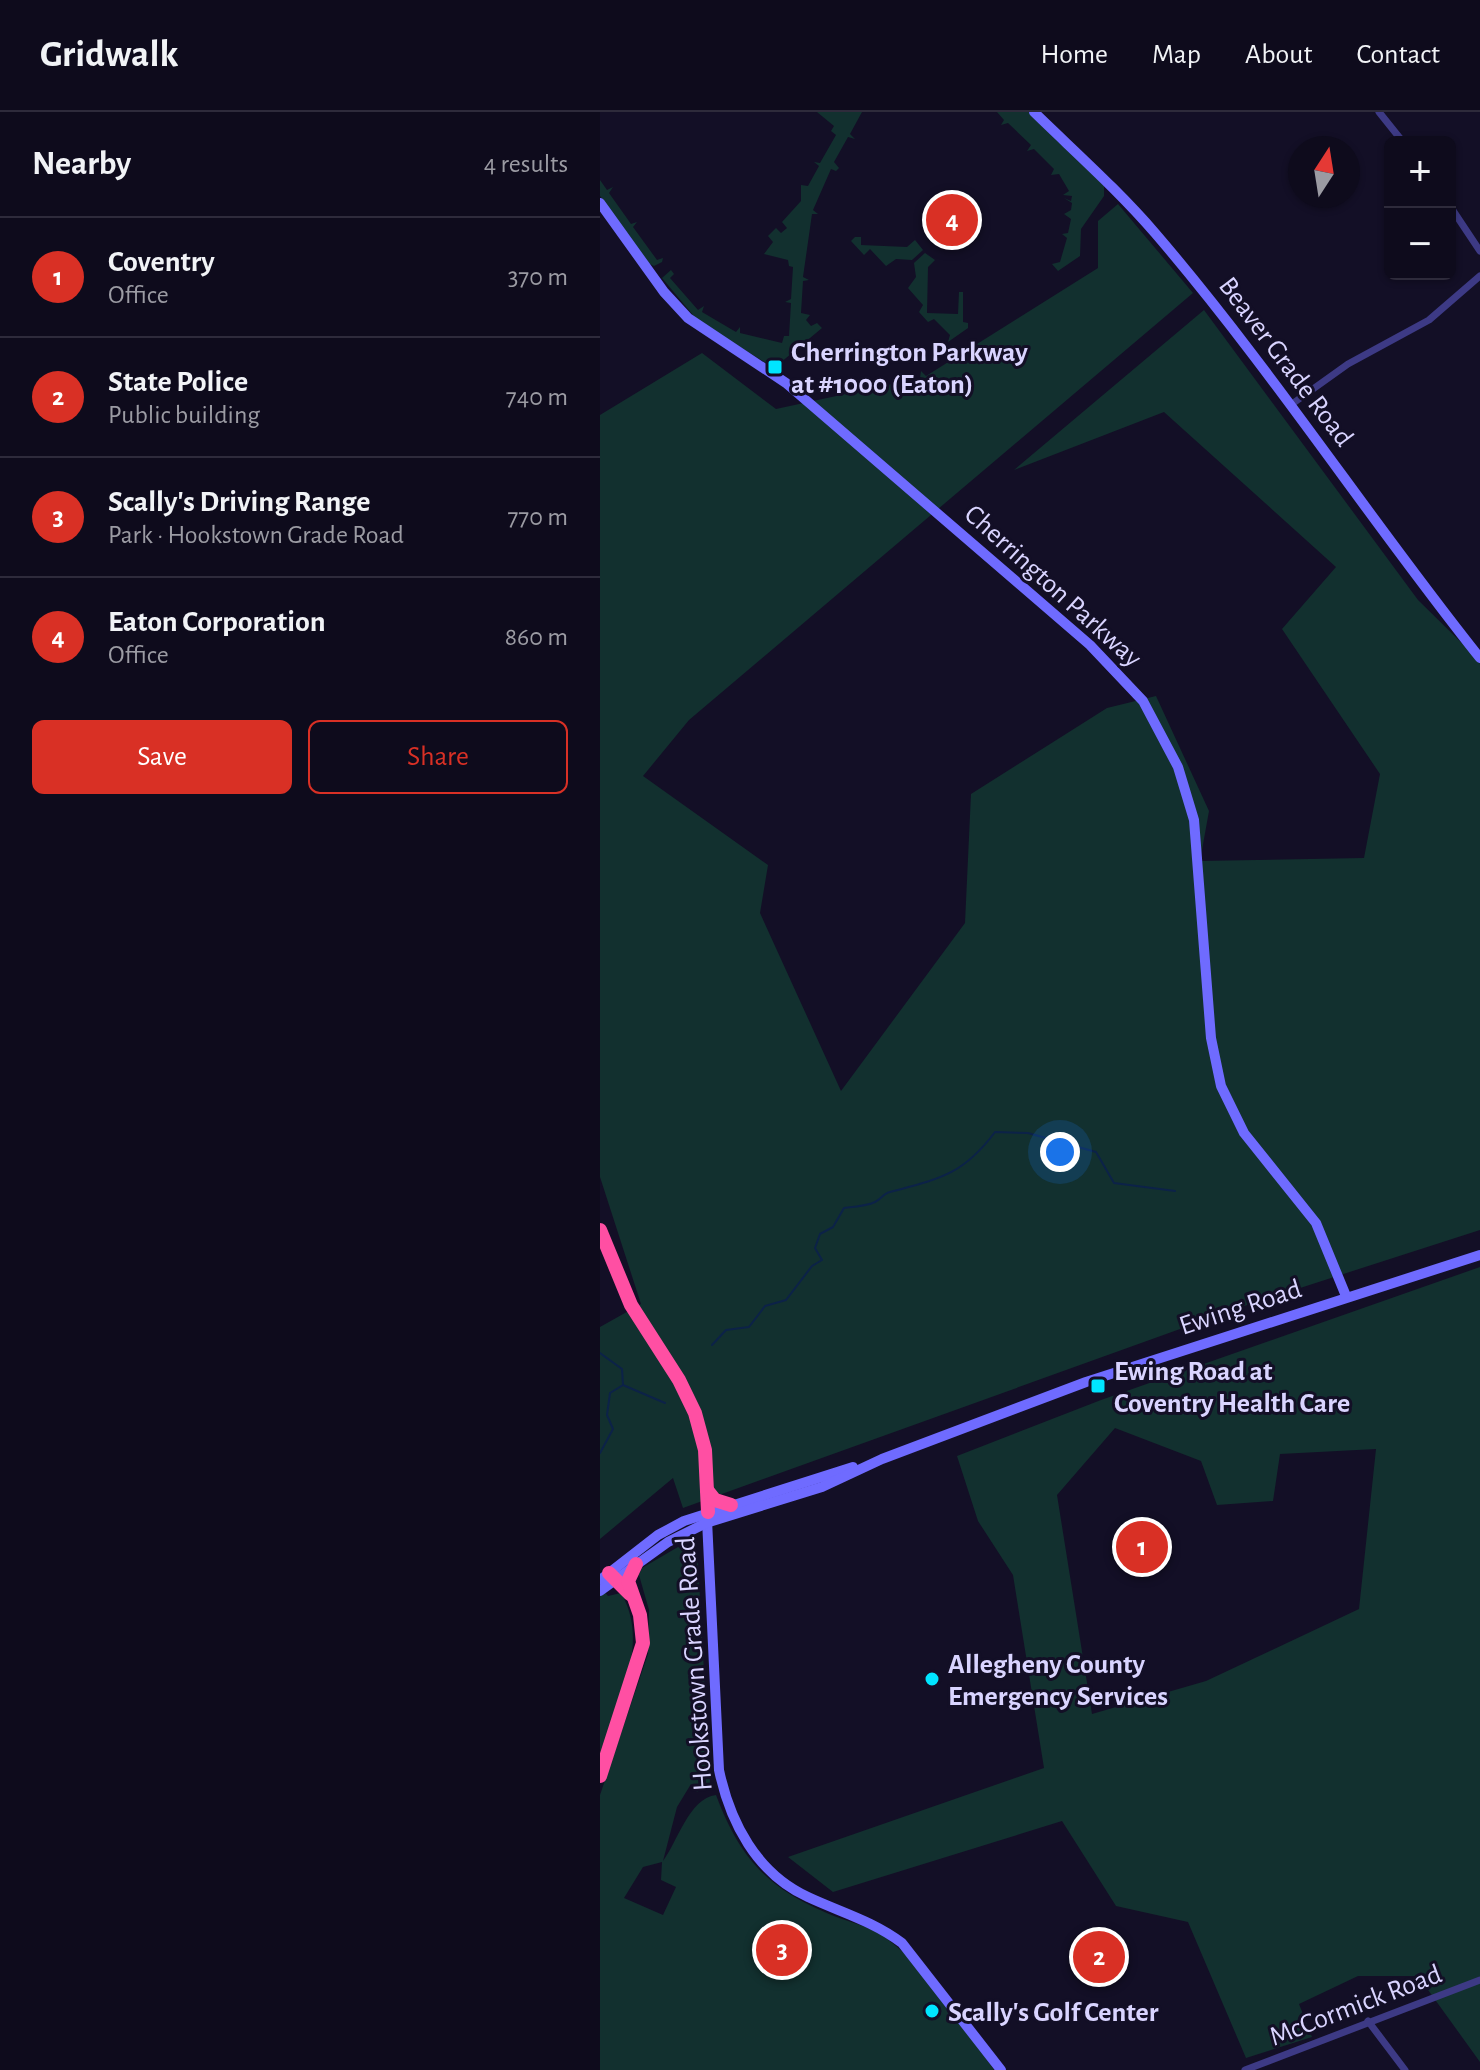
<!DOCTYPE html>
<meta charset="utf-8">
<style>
body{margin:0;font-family:"Alegreya Sans",sans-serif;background:#171425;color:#f1f3f6}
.controls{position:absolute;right:24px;top:24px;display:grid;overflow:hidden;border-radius:12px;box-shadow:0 2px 6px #0004}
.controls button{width:72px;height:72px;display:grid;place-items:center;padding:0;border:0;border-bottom:2px solid #2e2b3b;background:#0e0b1c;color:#f1f3f6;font:40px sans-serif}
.compass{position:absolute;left:688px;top:24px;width:72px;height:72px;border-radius:50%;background:#0e0b1c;box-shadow:0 2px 6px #0004;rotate:12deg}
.you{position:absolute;left:460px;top:1040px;width:28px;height:28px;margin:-20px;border:6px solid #fff;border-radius:50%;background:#1a73e8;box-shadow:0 0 0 12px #1a73e833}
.badge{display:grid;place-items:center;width:52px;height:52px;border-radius:50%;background:#d93025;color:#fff;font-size:26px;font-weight:700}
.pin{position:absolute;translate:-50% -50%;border:4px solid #fff;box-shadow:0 2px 8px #0006}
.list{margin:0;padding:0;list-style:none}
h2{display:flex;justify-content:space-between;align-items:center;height:104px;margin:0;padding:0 32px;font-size:34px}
h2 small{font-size:26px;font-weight:400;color:#9b9ba3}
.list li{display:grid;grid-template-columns:52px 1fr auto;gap:24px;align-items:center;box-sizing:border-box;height:120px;padding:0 32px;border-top:2px solid #2e2b3b}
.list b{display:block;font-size:30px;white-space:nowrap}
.list p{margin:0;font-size:26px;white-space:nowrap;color:#9b9ba3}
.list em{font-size:26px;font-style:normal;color:#9b9ba3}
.actions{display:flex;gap:16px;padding:24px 32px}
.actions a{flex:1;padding:18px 0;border:2px solid #d93025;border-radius:12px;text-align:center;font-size:28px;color:#d93025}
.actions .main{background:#d93025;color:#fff}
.map{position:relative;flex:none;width:880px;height:1958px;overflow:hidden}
header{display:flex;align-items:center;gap:48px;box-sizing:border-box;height:112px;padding:0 40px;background:#0e0b1c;border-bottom:2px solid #2e2b3b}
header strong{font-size:38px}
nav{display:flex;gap:44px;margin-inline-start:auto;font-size:28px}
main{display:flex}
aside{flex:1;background:#0e0b1c}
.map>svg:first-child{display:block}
</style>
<header>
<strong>Gridwalk</strong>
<nav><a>Home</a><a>Map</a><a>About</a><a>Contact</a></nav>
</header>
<main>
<aside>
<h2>Nearby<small>4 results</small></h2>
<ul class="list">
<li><span class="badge">1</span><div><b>Coventry</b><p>Office</p></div><em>370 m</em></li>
<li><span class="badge">2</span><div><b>State Police</b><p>Public building</p></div><em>740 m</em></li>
<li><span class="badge">3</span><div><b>Scally's Driving Range</b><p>Park · Hookstown Grade Road</p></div><em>770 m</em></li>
<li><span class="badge">4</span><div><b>Eaton Corporation</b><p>Office</p></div><em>860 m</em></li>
</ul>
<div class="actions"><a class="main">Save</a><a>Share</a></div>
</aside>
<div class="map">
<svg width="880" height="1958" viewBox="0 0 880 1958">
<rect width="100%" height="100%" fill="#130f26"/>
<g fill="#12302f" fill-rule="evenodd">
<polygon points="217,0 262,0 250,22 255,27 248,25 234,50 239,56 236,59 231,57 213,98 218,102 212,102 203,165 209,168 203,169 201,201 210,203 206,208 211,214 217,211 222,216 174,256 98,209 62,166 71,158 74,162 70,166 98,198 104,194 102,200 136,220 140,215 140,221 182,231 184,224 189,224 191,191 185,190 191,187 193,155 189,154 188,148 164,142 173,130 168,124 176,116 181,121 187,116 182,110 201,89 201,73 208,74 219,54 214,50 220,51 236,23 231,19 234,14"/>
<polygon points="397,0 429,0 504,74 504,84 481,117 480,144 458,159 452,152 460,150 467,126 462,122 468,121 471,107 464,102 471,98 472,91 464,86 471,89 472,84 463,83 469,79 459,62 451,63 454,57 434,37 427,39 431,33 408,11 401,13 404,8"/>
<polygon points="0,68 7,78 13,75 9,81 31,112 37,110 33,115 57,148 63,146 62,150 54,154 48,151 0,84"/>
<polygon points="518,92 593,181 89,608 43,664 168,753 160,801 241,979 365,811 371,682 507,596 556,584 609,699 600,749 764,746 780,662 682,517 736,455 564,300 414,358 604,198 818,488 880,549 880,1118 644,1194 83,1396 73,1366 0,1427 0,1215 41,1192 0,1065 0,303 102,241 176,297 320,266 321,259 326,264 498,156 498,109"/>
<polygon points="255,125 261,125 261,133 307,135 315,128 323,138 312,148 296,147 286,154 270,137 264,143 251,129"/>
<polygon points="325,141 335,148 328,155 327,201 358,202 359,180 363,180 363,210 368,211 368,216 348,230 350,223 334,207 328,210 319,200 323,193 308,176 316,165 314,151"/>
<path d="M880,1155v795l-62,-86h-60l-59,28 13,33 -66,21 -58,-136 -72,-16 -54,-85 -229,71 -45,-35 256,-89 -31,-193 -35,-54 -21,-65 144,-56zM515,1316l86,33 16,44 56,-4 7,-47 96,-5 -17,160 -153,72 -114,33 -35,-219z"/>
<path d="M78,1435l15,6 5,9 12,221 -13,9 -6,-8 -14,23 -14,54c14,-18 26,-63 53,-66 24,63 50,92 113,119 16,7 36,11 51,20 48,32 82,89 114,136h-394v-275l48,-141 1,-44 -10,-35 3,-7zM62,1750l-1,18 15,7 -13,28 -39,-17 19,-31z"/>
<path d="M0,1475l8,9 13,-3c30,51 -4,111 -21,162z"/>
</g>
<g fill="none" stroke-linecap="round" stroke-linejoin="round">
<g stroke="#0c2248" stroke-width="2">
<path d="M112,1233l14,-15 23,-3 16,-21 21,-6 26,-34 10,-6 -7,-12 5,-14 13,-7 11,-19c9,-1 23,-2 31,-6 6,-3 9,-9 15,-10 49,-13 73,-17 105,-60l33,1 68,19 18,31 61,8"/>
<polyline points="0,1241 22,1257 23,1273 10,1281 7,1303 13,1317 0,1341"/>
<polyline points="23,1273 65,1291"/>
</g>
<g stroke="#3d3a85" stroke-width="7">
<polyline points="779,0 803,30"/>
<polyline points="850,94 880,139"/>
<polyline points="692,292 748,252 829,208 880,164"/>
<polyline points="768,1909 805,1958"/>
<polyline points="645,1958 880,1868"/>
</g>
<g stroke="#6f6bff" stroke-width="10">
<path d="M434,0c41,40 84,78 121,121 116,135 214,286 325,425"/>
<polyline points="0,91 64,180 88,206 186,271 490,533 543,589 578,655 594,708 611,926 621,974 644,1021 716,1111 746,1184"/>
<path d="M107,1408l12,250c11,52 37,103 89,127 32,15 65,24 94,46l99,127"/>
<polyline points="0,1468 58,1423 84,1409 253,1355"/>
<polyline points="0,1479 68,1430 106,1411 222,1375 282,1347 486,1270 880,1143"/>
</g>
<g stroke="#ff4fa3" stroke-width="14">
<polyline points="0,1118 31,1193 79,1268 95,1301 105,1338 108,1400"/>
<polyline points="107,1378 115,1388 131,1393"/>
<polyline points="9,1461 30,1482"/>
<polyline points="0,1664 43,1531 40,1503 28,1469 36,1452"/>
</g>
</g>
<g fill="#00e5ff" stroke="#130f26" stroke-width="3">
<rect x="167" y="247" width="16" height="16" rx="4"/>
<rect x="490" y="1266" width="16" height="16" rx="4"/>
<circle cx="332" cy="1567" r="8"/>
<circle cx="332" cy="1899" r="8"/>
</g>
<g text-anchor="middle" stroke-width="6" stroke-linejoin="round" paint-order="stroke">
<g font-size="28" font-weight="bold" fill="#d9d4ff" stroke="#130f26" text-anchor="start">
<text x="191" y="249">Cherrington Parkway<tspan x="191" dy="32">at #1000 (Eaton)</tspan></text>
<text x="514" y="1268">Ewing Road at<tspan x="514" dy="32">Coventry Health Care</tspan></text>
<text x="348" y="1561">Allegheny County<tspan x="348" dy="32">Emergency Services</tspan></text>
<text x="348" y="1909">Scally's Golf Center</text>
</g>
<g font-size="28" fill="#d9d4ff" stroke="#130f26">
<text transform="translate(687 249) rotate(53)" y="10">Beaver Grade Road</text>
<text transform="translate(454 473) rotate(42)" y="10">Cherrington Parkway</text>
<text transform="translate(640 1194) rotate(-18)" y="10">Ewing Road</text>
<text transform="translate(93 1552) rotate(-94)" y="10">Hookstown Grade Road</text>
<text transform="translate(755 1892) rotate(-21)" y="10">McCormick Road</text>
</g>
</g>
</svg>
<div class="controls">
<button>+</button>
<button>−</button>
</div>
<svg class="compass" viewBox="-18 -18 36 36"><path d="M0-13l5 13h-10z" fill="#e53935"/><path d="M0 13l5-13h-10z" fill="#9b9ba3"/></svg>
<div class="you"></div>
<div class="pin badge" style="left:542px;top:1435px">1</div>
<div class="pin badge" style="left:499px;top:1845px">2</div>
<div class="pin badge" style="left:182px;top:1838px">3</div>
<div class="pin badge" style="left:352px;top:108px">4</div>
</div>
</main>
